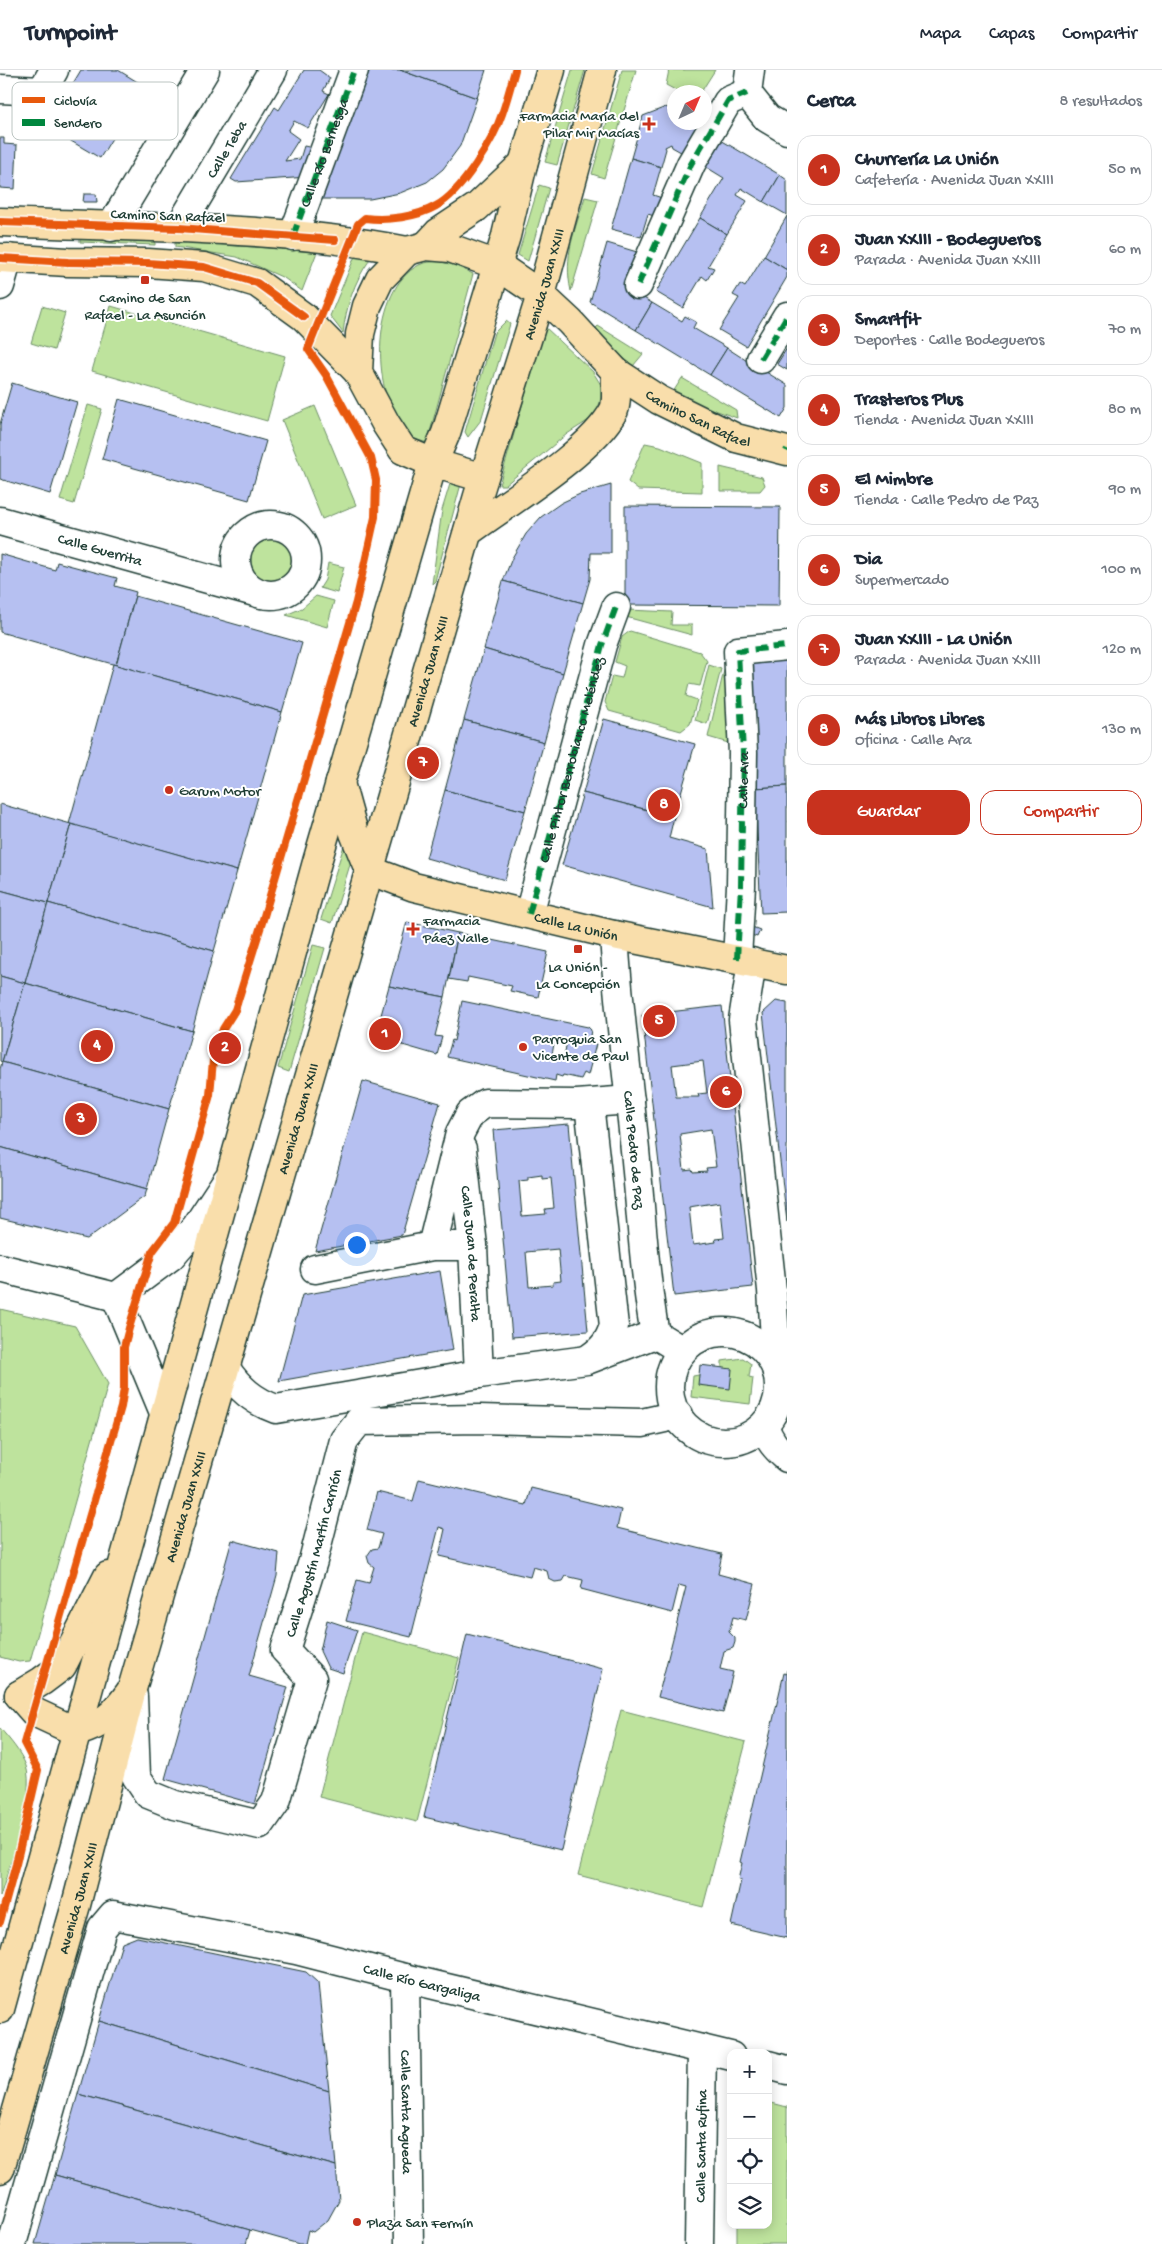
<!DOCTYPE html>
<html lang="es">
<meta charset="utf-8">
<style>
body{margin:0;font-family:"Gochi Hand",sans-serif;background:#f6f6f7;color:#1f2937}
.controls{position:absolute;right:15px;bottom:15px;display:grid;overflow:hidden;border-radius:10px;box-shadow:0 2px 12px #0003}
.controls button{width:45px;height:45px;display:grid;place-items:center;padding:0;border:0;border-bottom:1px solid #e0e1e3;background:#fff;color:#1f2937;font:25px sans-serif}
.compass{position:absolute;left:667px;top:15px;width:45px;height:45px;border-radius:50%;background:#fff;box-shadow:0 2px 12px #0003;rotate:44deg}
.you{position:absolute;left:356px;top:1174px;width:18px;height:18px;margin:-12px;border:4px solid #fff;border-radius:50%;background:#1a73e8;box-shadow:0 0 0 8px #1a73e833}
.badge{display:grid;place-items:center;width:32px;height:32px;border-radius:50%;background:#c8321e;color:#fff;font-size:16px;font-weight:700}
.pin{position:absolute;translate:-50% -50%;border:2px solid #fff;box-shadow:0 1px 5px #0006}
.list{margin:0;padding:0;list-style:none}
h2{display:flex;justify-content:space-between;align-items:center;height:65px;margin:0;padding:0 20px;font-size:21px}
h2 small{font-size:16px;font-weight:400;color:#747a83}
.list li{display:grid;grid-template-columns:32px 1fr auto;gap:15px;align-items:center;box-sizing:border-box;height:70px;margin:0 10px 10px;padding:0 10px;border:1px solid #e0e1e3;border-radius:15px}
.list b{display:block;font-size:19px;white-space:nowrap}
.list p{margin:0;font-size:16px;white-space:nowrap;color:#747a83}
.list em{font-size:16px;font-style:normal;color:#747a83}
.actions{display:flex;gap:10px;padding:15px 20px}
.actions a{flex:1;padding:11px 0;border:1px solid #c8321e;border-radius:15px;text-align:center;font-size:18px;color:#c8321e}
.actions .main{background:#c8321e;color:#fff}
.icon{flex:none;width:28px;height:28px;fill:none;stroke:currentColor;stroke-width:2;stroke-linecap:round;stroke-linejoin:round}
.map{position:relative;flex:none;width:787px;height:2174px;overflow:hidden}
header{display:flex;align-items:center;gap:30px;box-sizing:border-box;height:70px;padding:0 25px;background:#fff;border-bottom:1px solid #e0e1e3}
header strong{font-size:24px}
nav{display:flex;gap:28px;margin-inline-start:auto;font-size:18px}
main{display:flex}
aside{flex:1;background:#fff}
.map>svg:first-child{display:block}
</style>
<header>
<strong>Turnpoint</strong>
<nav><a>Mapa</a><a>Capas</a><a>Compartir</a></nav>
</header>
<main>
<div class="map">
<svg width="787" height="2174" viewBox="0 0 787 2174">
<rect width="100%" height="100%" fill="#fff"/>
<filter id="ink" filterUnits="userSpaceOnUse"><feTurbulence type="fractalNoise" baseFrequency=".02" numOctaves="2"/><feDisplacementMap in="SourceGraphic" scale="10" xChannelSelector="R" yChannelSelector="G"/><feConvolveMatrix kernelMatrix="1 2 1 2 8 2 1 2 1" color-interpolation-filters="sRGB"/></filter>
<g filter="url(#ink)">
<g fill="#bee39d" stroke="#6e9068">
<polygon points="572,0 585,0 557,95 545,92"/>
<polygon points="622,0 636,0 604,108 592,104"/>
<polygon points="669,0 715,0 701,22 679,22 666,15"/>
<polygon points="539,115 549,118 528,191 518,185"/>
<path d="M585,127l13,3 -27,91c-8,-35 4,-61 14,-94z"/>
<polygon points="80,167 155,170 155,175 80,172"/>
<polygon points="175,171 317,182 302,221 284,208 237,187 175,177"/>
<path d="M355,186h13l1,5c-15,21 -23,46 -26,72l-13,-17z"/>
<path d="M438,191l19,5 16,8 -46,169c-5,-2 -11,-3 -15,-5 -4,-2 -7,-8 -10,-11 -31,-37 -31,-138 17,-162 5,-3 13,-3 19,-4z"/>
<polygon points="42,236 65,243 54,280 31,273"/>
<polygon points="111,236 285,286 267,351 92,301"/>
<polygon points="506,251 510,254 481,350 468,367 465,362 494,263"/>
<polygon points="598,256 643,284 633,296 593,261"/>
<polygon points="545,257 593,302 601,315 601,328 598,339 589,350 567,364 505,415 499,415"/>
<polygon points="682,308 736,340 737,348 692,332 673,322"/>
<polygon points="88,335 102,339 74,434 60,430"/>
<polygon points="315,336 356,435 322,449 282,350"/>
<polygon points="645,373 660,376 702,393 702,422 638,420 628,412"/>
<polygon points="720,397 762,407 765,415 760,421 720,421"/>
<polygon points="462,410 435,511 432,514 442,440 450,414"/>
<circle cx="271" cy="489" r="24"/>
<polygon points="328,493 344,497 337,523 320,518 325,510"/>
<polygon points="316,526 334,531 327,557 286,545 302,538"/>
<polygon points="628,540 672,542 671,555 692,555 692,565 626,547"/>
<polygon points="630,561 700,582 707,591 700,616 689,614 686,626 697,630 690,654 681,661 609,641 605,632 612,606 622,608 625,596 615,592 622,567"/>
<polygon points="727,588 735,675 708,667"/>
<polygon points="709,595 721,599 707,654 695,650"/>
<polygon points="346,769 353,785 332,853 321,849"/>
<polygon points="313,875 325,878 289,1002 278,998"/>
<polygon points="0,1239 75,1256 108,1314 30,1591 19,1592 0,1587"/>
<polygon points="743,1288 751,1294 749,1307 753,1308 750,1334 691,1327 693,1306 732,1299 722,1298 722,1291"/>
<polygon points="362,1562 459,1588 417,1752 319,1727"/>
<polygon points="621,1640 746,1672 703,1837 578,1805"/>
<path d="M0,1658c9,11 21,24 26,38 10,28 -17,101 -26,131z"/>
<polygon points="768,2032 787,2037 787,2174 737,2174 737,2155 768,2155"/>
</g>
<g fill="#b6c0f1" stroke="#1f3d34" fill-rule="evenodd">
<polygon points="81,0 118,0 144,16 100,88 47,57"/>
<polygon points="304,0 319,0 330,8 323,21 329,24 308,58 294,51 288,61 299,69 285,91 300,89 304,76 318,79 308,107 236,112 231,109 275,37 279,40"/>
<polygon points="362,0 400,0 477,28 460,76 443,99 427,112 400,123 370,129 318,129"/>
<polygon points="400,0 486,0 477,28"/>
<polygon points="666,37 674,42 674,52 692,52 703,60 688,86 672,77 671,74 665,77 666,79 661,97 631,88 643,46"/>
<polygon points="714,66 780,105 764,132 741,118 737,125 747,131 727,164 700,148 724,108 698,92"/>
<polygon points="0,68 4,68 4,74 17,75 15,119 0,118"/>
<polygon points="631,88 661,97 653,125 662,128 657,147 648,144 641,167 611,159"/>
<polygon points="780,105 787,110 787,145 764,132"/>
<polygon points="84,124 96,124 97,132 83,132"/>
<polygon points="787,146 787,200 764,186"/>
<polygon points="700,148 727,164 708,196 714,198 707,210 702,206 683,238 656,222"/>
<polygon points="607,173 637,182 627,218 652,233 636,260 590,232"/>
<polygon points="764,186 787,200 787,207 746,276 719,260 739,228 733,225 740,214 745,217"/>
<polygon points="652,233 682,251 685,246 696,252 693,258 727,278 710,305 636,260"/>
<polygon points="727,278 755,296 769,297 766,302 787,315 787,338 781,348 710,305"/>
<polygon points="787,278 787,300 777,294"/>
<polygon points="12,313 77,332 50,424 0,409 0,354"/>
<polygon points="119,329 266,371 249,430 102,389"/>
<polygon points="611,415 611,483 591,483 590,509 583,533 503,511 512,488 526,464 541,447 561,433 580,424"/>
<polygon points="625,436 780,437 779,536 625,535"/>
<polygon points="0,484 55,500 57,492 117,508 115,516 136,522 116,595 0,562"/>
<polygon points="503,511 583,533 563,603 484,579"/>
<polygon points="135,526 302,573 282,642 116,595"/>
<polygon points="484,579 563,603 544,672 464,650"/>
<polygon points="787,589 787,716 755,718 749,591"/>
<polygon points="113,594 282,642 237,801 69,754"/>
<polygon points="604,649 695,674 674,747 583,723"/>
<polygon points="464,650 544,672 525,741 445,720"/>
<polygon points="787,716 787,842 761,843 755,718"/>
<polygon points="445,720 525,741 505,810 426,788"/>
<polygon points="583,723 674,747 669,768 708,779 713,837 562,795"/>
<polygon points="0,734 71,754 48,833 0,820"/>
<polygon points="71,754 237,801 214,881 48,833"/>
<polygon points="0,820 48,833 25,913 0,906"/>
<polygon points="48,833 214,881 192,961 25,913"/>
<polygon points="407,852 458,863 445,927 389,916"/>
<polygon points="747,855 760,860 757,867 744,862"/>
<polygon points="458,863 548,882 538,927 510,921 512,916 468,907 467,912 449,909"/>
<polygon points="0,906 25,913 2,992 0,991"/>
<polygon points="25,913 192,961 169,1039 2,992"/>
<polygon points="389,916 445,927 435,966 442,967 437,985 375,967"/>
<path d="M462,931l126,26 3,3 -2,12 7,2 -8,31 -4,-2 -3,6 -18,-4 -1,2 -6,-2 -1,6 -108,-24 5,-17 2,1zM555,968l12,2 -3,18 -12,-3z"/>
<polygon points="776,931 787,933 787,1152 763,943"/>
<path d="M722,936l31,281 -79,9 -32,-281zM703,991l4,32 -9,1 1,3h-23l-4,-32zM711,1059l5,38 -10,1 1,3 -14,1 -1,-3 -8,1 -4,-36zM720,1132l4,36 -9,1 1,3 -23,3 -4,-38z"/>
<polygon points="2,992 169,1039 147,1119 0,1077 0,999"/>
<polygon points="363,1011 440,1033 402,1165 315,1181"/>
<path d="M569,1054l19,207 -76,6 -19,-207zM542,1105v4l9,-1 3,30 -9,1 1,5 -24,2 -3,-35 9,-1v-3zM558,1179l3,32 -8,1v3l-24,2 -3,-35z"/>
<polygon points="0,1077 147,1119 145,1126 87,1169 0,1148"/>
<polygon points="440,1201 453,1280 279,1311 302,1225"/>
<polygon points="700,1295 732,1299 730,1319 698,1315"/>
<polygon points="419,1409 526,1435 531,1418 621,1440 617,1458 722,1484 718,1504 755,1514 746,1550 733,1547 729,1562 735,1568 735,1572 733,1578 724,1581 720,1599 733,1602 723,1643 658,1627 686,1517 679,1515 672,1543 581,1519 583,1510 566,1506 563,1511 555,1512 549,1509 547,1501 533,1497 530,1507 439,1486 445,1459 439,1457 411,1567 346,1551 357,1510 369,1513 374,1497 369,1493 367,1486 372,1479 378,1478 382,1464 367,1460 377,1422 413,1431"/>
<polygon points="232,1470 279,1483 277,1506 249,1606 288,1617 255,1734 165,1709"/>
<polygon points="327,1550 357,1560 343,1603 328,1598 320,1581"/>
<polygon points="467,1564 603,1599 561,1780 424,1747"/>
<polygon points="787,1600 787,1868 731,1855 741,1810 738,1810 742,1793 740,1792 784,1603 786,1604"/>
<polygon points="137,1867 306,1902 318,1913 329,2021 99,1951 122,1873"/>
<polygon points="99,1951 329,2021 336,2096 78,2024"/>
<polygon points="78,2024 336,2096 339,2130 328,2150 313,2162 308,2160 305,2174 299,2174 55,2105"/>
<polygon points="55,2105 250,2160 246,2174 35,2174"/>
</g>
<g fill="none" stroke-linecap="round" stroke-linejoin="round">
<g stroke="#1f3d34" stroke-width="31">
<g id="minor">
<polyline points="0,19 42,21 54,0"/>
<polyline points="747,23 767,48 787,60"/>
<polyline points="747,23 750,0"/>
<polyline points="111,157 205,0"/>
<path id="s1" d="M179,158l94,-158"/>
<polyline points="293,166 354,0"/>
<polyline points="638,215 691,94 728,31 747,23"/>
<polyline points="0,216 8,188"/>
<polyline points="761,289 787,246"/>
<path id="s2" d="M0,451l262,73"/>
<circle cx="271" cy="490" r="35"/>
<polyline points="529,844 602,575 616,537"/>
<path id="s3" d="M614,865c4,71 14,143 21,215 6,61 9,123 20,184l26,16"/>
<path id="s4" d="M737,889l4,-73 2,-133 -5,-102 49,-5"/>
<polyline points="752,892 743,950 772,1220 777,1302"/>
<path d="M589,1034l25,222c-5,15 -10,22 -23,31"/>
<path id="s5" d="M462,1079l11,97 6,128"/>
<polyline points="432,1176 460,1063 470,1044 485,1033 577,1034 630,1030"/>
<polyline points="0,1198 116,1227"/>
<polyline points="315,1199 432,1176 473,1176"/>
<polyline points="116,1227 171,1186 196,1157 227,1110"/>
<polyline points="116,1227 165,1345"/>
<circle cx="724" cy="1317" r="55"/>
<path d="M226,1299c13,19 27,32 50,40l203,-35 108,-14 68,-26"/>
<path d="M765,1356c3,14 11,22 22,32"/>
<path id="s6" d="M133,1626l3,80 12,18 27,11 85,20 16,-23 36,-123 -27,-29 28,-89 31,-121 15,-19 120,-2 163,4 36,-8"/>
<path id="s7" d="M405,1908l4,266"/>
<polyline points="768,1995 787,2000"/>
<path id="s8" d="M12,2174l90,-316 11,-13 183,35 109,28 326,78"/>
<path id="s9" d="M699,2174l3,-195"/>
</g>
</g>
<g stroke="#1f3d34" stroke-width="31">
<g id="major">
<path d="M0,152c135,6 274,3 407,29"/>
<polyline points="426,176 438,163 477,137 523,94"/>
<polyline points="0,188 68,192 148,193 204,197 257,213 304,247 358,302"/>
<path id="s10" d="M483,408l-50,-15 -30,-13 -17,-26 -28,-52 2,-38 7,-28 13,-27 27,-28 19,-5 24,2 47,17 44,30 29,27 46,50 43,28 77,38 51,13"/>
<path d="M468,462c39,-29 124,-80 146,-122 4,-10 1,-28 2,-38"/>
<polyline points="340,713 354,763 369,800"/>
<path id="s11" d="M369,800l45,17 200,48 173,35"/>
<polyline points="19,1625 42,1611 62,1596 108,1506"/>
<path d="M19,1625l15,17 43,20c28,-9 36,-16 53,-40"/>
<polyline points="0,1939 317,792 433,393 446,363 506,166 523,94 551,0"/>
<path id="s12" d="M0,2099l76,-264 56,-216 346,-1193 63,-201 61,-225"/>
</g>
</g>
<use href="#minor" stroke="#fff" stroke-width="28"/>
<use href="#major" stroke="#f9deab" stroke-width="28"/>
<g stroke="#00873e" stroke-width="6" stroke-dasharray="12 6" stroke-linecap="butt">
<path id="s13" d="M293,166l61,-166"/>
<polyline points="638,215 691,94 728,31 747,23"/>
<polyline points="761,289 787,246"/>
<polyline points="786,381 787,379"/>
<path id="s14" d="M529,844l73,-269 14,-38"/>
<polyline points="737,889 741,816 743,683 738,581 787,576"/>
</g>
<g stroke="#fff" stroke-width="11">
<g id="cycleway">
<polyline points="0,152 179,158 335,170"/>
<polyline points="0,188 68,192 148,193 204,197 257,213 304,247"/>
<path d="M0,1852l16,-58 22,-94 -14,-27 97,-336 3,-19v-41l5,-19 23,-76 22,-29 36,-128 3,-35 10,-31 12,-19 29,-94 92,-314 19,-85 1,-37 -5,-22 -45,-83 -18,-26 50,-125 7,-6c22,3 52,-1 71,-12 26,-14 57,-65 66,-92 5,-14 9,-29 13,-44"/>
</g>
</g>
<use href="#cycleway" stroke="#e8590c" stroke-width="8"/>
</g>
</g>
<g fill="#c8321e" stroke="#fff" stroke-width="2">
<path d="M646.5 46.5h5v5h5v5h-5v5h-5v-5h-5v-5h5z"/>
<rect x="140" y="205" width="10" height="10" rx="2.5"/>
<circle cx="169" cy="720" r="5"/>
<path d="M410.5 851.5h5v5h5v5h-5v5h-5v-5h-5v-5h5z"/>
<rect x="573" y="874" width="10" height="10" rx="2.5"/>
<circle cx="523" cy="977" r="5"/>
<circle cx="357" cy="2152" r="5"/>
</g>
<g text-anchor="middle" stroke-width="4" stroke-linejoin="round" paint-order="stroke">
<g font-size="15" fill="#1f3d34" stroke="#fff" text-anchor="start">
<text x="639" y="50" text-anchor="end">Farmacia María del<tspan x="639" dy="17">Pilar Mir Macías</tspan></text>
<text x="145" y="232" text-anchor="middle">Camino de San<tspan x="145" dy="17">Rafael - La Asunción</tspan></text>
<text x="179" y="725">Garum Motor</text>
<text x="423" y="855">Farmacia<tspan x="423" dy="17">Páez Valle</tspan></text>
<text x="578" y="901" text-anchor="middle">La Unión -<tspan x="578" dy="17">La Concepción</tspan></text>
<text x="533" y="973">Parroquia San<tspan x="533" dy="17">Vicente de Paul</tspan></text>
<text x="367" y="2157">Plaza San Fermín</text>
</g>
<g font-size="15" fill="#1f3d34" stroke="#fff">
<text dy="5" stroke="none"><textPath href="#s1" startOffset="92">Calle Teba</textPath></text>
<text dy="5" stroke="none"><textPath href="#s13" startOffset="89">Calle Río Bernesga</textPath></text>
<text transform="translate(168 145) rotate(2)" y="5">Camino San Rafael</text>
<text dy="5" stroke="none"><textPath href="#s12" startOffset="1962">Avenida Juan XXIII</textPath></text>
<text dy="5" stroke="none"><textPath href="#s10" startOffset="660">Camino San Rafael</textPath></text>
<text dy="5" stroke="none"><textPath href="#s2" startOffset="104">Calle Guerrita</textPath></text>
<text dy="5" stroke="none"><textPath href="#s12" startOffset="1558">Avenida Juan XXIII</textPath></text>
<text dy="5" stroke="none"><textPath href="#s14" startOffset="160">Calle Pintor Berrobianco Meléndez</textPath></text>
<text dy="5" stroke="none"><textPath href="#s4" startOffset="179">Calle Ara</textPath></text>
<text dy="5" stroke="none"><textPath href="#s11" startOffset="215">Calle La Unión</textPath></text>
<text dy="5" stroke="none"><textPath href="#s12" startOffset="1092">Avenida Juan XXIII</textPath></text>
<text dy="5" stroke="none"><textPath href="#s3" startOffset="216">Calle Pedro de Paz</textPath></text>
<text dy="5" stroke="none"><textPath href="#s5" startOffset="105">Calle Juan de Peralta</textPath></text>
<text dy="5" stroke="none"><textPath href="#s12" startOffset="688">Avenida Juan XXIII</textPath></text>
<text dy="5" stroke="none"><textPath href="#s6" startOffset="515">Calle Agustín Martín Carrión</textPath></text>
<text dy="5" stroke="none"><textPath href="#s12" startOffset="282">Avenida Juan XXIII</textPath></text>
<text dy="5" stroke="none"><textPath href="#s8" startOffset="662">Calle Río Gargaliga</textPath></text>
<text dy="5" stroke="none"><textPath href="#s7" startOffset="134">Calle Santa Agueda</textPath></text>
<text dy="5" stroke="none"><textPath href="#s9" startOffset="98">Calle Santa Rufina</textPath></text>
</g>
</g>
<rect x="12" y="12" width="166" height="58" rx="8" fill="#fff" stroke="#bcc5c2" stroke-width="1"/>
<rect x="22" y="27" width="23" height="6" fill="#e8590c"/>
<rect x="22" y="49" width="23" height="7" fill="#00873e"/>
<g font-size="14" fill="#1f3d34">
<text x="54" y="35">Ciclovía</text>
<text x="54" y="57">Sendero</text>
</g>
</svg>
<div class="controls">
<button>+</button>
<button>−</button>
<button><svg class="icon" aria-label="locate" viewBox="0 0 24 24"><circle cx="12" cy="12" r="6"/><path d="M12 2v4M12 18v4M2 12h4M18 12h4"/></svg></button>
<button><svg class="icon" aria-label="layers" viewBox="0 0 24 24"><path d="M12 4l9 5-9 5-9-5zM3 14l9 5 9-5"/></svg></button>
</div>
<svg class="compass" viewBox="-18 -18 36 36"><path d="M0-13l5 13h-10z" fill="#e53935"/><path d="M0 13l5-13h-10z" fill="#747a83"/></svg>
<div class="you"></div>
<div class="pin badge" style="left:385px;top:964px">1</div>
<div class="pin badge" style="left:225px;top:978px">2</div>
<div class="pin badge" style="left:81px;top:1049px">3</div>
<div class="pin badge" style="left:97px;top:976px">4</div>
<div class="pin badge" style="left:659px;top:951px">5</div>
<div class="pin badge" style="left:726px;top:1022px">6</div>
<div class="pin badge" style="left:423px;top:693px">7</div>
<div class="pin badge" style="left:664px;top:735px">8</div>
</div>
<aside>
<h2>Cerca<small>8 resultados</small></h2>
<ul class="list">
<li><span class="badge">1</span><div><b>Churrería La Unión</b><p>Cafetería · Avenida Juan XXIII</p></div><em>50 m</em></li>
<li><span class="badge">2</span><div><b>Juan XXIII - Bodegueros</b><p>Parada · Avenida Juan XXIII</p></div><em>60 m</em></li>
<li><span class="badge">3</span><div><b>Smartfit</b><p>Deportes · Calle Bodegueros</p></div><em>70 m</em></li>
<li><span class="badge">4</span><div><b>Trasteros Plus</b><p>Tienda · Avenida Juan XXIII</p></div><em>80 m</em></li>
<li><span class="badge">5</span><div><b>El Mimbre</b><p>Tienda · Calle Pedro de Paz</p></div><em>90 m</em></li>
<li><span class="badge">6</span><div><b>Dia</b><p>Supermercado</p></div><em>100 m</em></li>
<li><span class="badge">7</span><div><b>Juan XXIII - La Unión</b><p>Parada · Avenida Juan XXIII</p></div><em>120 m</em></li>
<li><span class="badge">8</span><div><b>Más Libros Libres</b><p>Oficina · Calle Ara</p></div><em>130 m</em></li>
</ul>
<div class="actions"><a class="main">Guardar</a><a>Compartir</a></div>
</aside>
</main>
